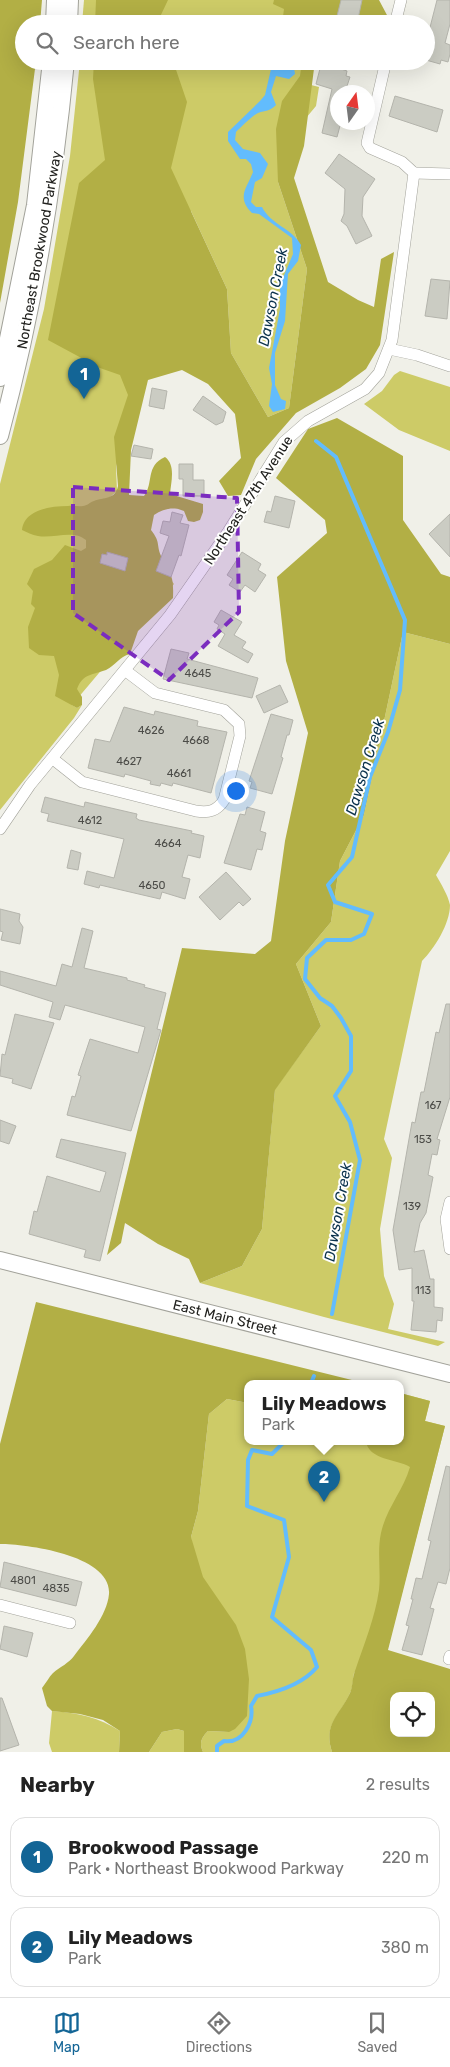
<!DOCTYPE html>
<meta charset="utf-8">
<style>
body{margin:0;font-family:Rubik,sans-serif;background:#f6f6f6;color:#222}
.controls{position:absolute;right:15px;bottom:15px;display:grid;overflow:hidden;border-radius:10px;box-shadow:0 5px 20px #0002}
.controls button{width:45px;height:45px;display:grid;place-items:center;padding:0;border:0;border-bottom:1px solid #e0e0e0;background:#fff;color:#222;font:25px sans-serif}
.compass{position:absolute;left:330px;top:85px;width:45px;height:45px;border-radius:50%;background:#fff;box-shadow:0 5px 20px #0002;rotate:14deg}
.you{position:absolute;left:235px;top:790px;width:18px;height:18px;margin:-12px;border:4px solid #fff;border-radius:50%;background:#1a73e8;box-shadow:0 0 0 8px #1a73e833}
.badge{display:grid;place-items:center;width:32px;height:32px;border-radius:50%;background:#136596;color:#fff;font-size:16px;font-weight:700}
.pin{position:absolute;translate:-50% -41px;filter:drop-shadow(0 1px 2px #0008)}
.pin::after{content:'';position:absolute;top:26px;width:18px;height:15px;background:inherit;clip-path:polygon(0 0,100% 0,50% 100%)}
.popup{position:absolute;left:244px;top:1380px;width:160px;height:65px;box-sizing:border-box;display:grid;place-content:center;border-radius:10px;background:#fff;filter:drop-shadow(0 1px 4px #0005);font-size:16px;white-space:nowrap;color:#767676}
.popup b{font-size:19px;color:#222}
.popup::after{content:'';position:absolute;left:50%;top:100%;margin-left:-10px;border:10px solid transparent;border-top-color:#fff}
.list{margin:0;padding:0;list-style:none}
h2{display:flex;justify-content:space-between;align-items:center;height:65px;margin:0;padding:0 20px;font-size:21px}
h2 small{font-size:16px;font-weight:400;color:#767676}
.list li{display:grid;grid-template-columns:32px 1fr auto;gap:15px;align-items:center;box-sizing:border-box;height:80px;margin:0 10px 10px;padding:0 10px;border:1px solid #e0e0e0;border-radius:15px}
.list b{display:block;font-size:19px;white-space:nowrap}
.list p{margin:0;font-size:16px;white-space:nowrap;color:#767676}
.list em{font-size:16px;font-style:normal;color:#767676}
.icon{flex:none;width:28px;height:28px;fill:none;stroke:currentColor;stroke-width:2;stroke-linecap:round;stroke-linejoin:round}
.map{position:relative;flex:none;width:450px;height:1752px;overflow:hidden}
.search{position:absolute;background:#fff;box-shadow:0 5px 20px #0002;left:15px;right:15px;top:15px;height:55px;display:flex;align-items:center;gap:12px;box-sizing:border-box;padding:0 18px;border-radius:28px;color:#767676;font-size:19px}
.sheet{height:245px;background:#fff}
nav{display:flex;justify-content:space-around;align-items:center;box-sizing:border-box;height:70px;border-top:1px solid #e0e0e0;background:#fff;font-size:14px;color:#767676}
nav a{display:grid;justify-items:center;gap:2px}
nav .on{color:#136596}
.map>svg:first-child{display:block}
</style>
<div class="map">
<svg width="450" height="1752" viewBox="0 0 450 1752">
<rect width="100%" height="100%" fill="#f0f0e8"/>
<g fill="#cdcb67">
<polygon points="84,0 297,0 301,24 82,24"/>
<polygon points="80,61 313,61 311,85 319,87 316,106 306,118 278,182 307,269 289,408 268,417 231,353 227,289 191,211 116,466 117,491 109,498 174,584 72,705 77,708 82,705 74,718 0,810 0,484 44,309 70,156"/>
<polygon points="400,371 450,387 450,451 399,430 364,404 382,391 394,375"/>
<path d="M403,632l47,12v207l-14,24c5,9 12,20 14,30 0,19 -16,44 -28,56l-38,178 8,19 -12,71 4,47 10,28 -6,25 57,13 -7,4 -114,-29 -124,-34 42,-17 20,-37 13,-140 46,-63 -25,-62 35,-42 9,-61 24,-46z"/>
<path d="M400,1393l30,8 -5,20 20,5 -58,225 -33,22c-1,6 -1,14 -4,20 -10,23 -27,31 -18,59h-129c-4,-9 -2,-14 5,-21l21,1 -33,-128 -5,-67 7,-26 11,-97 18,-15 21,4v38h152z"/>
<path d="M52,1711c26,2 46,6 68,20l-1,21h-67l-3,-9z"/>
<polygon points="177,1729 184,1731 184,1752 149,1752 162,1732"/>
</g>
<g fill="#b2af45" fill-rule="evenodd">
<polygon points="0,0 42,0 40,24 24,24 24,61 36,61 18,202 0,303"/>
<polygon points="96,0 168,0 159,19 161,24 95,24"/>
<polygon points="274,0 379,0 388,17 385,24 282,24 284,9 273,4"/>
<path d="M94,61h79l14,41 -16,66 56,121 4,64 37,64 21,-9 18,-139 -29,-87 -2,-53 6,-28 18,-25 2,-15h13l-11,85 -10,32 34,104 30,18 16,7 7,-48 13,-7 -14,93 -14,24 -26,19 -44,25 -40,46 -15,36 -13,1 -9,-15 22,-23 -6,-44 -27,-30 -26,-14 -34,10 -17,70 -2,45 15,1c10,-13 1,-30 21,-39 11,8 6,25 5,37l33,10v8l-3,8 -6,2 -6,-1 -4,-10c-11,-5 -21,-2 -30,4l-3,15c10,13 5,14 10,26 9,22 13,15 12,42l-35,33 -8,23c-11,3 -14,11 -24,16 -13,5 -23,3 -29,19l5,8v8l-5,3 -22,-12 4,-21 -5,-19 -15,-1 -10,-7 -1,-21 7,-19 -4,-4 2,-13 -6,-7 7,-15 18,-9 13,-15 16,6 5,-3v-8c-13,-11 -33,-1 -48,-4 -6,-1 -11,-4 -16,-6 2,-20 28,-24 46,-24 5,-1 10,1 15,0 4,0 7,-4 11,-5 10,-4 21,-1 24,-15l-4,-49 14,-42 -8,-20 -20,-7 -52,-28 31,-157 26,-23 -12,-81z"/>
<polygon points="337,418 403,456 403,520 441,574 450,577 450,644 403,632 364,815 340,861 331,922 296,964 321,1026 275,1090 262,1229 242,1266 200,1283 189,1259 158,1244 125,1223 121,1243 107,1255 182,948 255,954 271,941 285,841 308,733 286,661 277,577 327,533 325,520 276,478 308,429"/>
<path d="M36,1302l328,81h-116v20l-21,-4 -18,15 -11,97 -7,26 12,40 33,48 9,24 4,30 -2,37 -12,13 -6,3 -21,-1c-7,7 -9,12 -5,21h-19v-21l-7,-2 -15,3 -13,20h-30l1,-21 -17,-11 -23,-6 -28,-3 -5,-5 -5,-18c4,-5 7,-11 11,-15 7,-6 16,-10 21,-17 13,-17 33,-40 35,-62 3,-39 -83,-50 -109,-50v-100z"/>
<path d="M400,1393l30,8 -5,20 20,5 -57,224 62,19v83h-118c-9,-28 7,-36 18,-59 3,-7 2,-15 5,-22 9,-27 20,-53 24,-81 2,-19 -2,-39 2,-57 5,-24 22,-42 29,-66 -13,-8 -42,-7 -44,-26h34zM394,1696h37v37h-37z"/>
</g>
<path fill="#62bcfd" d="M264,61h29l2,13 -6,5 -13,-3 -5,16 5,13c-7,7 -10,5 -18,8 -5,2 -18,15 -22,19l-1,8 8,9 17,4 8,11 -6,14 -7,4 -4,20 5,5h6c9,18 30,21 39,38l-3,16 -10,13 -3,47 -10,32v32l6,14 5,2 -1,8 -12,3 -4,-6 3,-22 -3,-16 11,-59v-24l13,-31 -1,-16 -33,-24 -7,-1c-16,-16 -5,-25 1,-41l-2,-8 -5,-5h-6l-12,-18v-9l32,-31 5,-6 6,-26z"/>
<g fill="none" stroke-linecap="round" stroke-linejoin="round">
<g stroke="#62bcfd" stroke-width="4">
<polyline points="316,441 336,457 405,620 400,690 388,732 370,777 352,857 328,885 335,902 372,914 364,934 351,940 326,940 307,958 305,979 320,998 332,1006 341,1018 351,1036 351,1071 335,1096 350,1122 360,1160 332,1314"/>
<polyline points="311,1383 314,1376"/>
<path d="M217,1752v-6l7,-5c19,3 30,-19 27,-35l6,-10c21,-4 46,-12 60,-29l-6,-17 -39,-33 17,-60 -5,-37 -37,-14 1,-46 4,-10 20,4 13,-13"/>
</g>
</g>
<g fill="#cbccc3" stroke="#b4b4ac">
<polygon points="341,0 362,0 357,24 335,24"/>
<polygon points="437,0 450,0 450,24 445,43 450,45 450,54 448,62 441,60 440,64 426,60 426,43"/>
<polygon points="322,61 343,61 341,69 347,71 346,76 350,77 345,92 338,92 338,122 341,122 337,137 322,133 332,89 316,84"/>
<polygon points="395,96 443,110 437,132 389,116"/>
<polygon points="339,154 375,179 363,197 362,216 372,236 356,244 347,226 341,221 344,214 345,189 325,173"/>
<polygon points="431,279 450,281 447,319 425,316"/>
<polygon points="152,388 167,391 164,409 149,406"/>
<polygon points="203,396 226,412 223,422 216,425 193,410"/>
<polygon points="134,445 153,449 151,459 131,456"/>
<polygon points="179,464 193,464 193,480 204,480 204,496 183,496 183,479 179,479"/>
<polygon points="275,496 295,501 289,528 264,522 267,511 271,512"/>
<polygon points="172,512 183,515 180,523 189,525 181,556 179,555 171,577 156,571 169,536 160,533 163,521 170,522"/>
<polygon points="450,514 450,557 429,534"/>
<polygon points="107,552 128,558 125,571 100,563 102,554 107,555"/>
<polygon points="242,552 261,564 258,570 266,575 255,592 245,585 240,592 229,585 233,579 227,575"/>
<polygon points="221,610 242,622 234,635 246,642 242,648 253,654 248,663 218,646 225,634 217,629 219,625 214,622"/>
<polygon points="171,649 189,653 187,659 258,678 252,698 163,679"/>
<polygon points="280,685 288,702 264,713 256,696"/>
<polygon points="124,707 154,715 155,711 198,721 197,726 227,732 211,793 173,783 172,786 161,783 160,786 150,784 151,781 125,774 124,777 88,768 95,739 110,742"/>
<polygon points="271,714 293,720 289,735 287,735 281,757 283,758 272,794 250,788 252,782 249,781"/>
<polygon points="45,797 84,807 85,802 137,814 136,818 139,820 192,831 191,833 204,836 200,858 188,855 182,877 190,879 185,899 162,892 160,899 100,885 99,888 84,884 87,871 114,878 124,839 47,821 49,814 41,812"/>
<polygon points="247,807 265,812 260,831 266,833 262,850 257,849 251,870 224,863 240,814 245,815"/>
<polygon points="71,850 81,853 78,870 67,868"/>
<polygon points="226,872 251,899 243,906 239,902 220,920 199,897"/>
<polygon points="0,909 20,914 19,921 23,927 20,944 1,940 3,932 0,931"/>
<polygon points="82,928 93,931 84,968 127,978 127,980 145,985 144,987 166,993 157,1029 161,1030 131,1131 67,1115 72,1096 75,1097 81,1076 78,1075 90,1039 138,1053 145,1027 65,1005 60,1020 49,1017 53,1002 0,985 0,971 56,986 62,964 72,967"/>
<polygon points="446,1004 450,1004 450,1097 437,1139 440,1140 437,1155 432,1154 428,1175 433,1177 426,1213 420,1223 414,1252 424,1250 430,1279 434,1279 434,1307 443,1308 442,1321 437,1320 436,1332 411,1330 414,1301 412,1301 412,1268 399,1270 393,1230 412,1122 415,1123 421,1092 424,1092 436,1032 439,1033"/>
<polygon points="15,1014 54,1023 31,1089 12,1083 13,1079 0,1076 2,1054 5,1055"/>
<polygon points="0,1120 16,1126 9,1144 0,1141"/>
<polygon points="61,1139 126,1153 100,1261 84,1257 86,1250 29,1234 34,1211 37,1212 47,1176 100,1192 106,1172 56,1157"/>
<polygon points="446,1466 450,1467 450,1568 446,1584 438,1582 430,1608 434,1609 422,1655 402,1650 409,1626 406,1625 413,1599 411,1599 416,1578 422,1579 431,1541 428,1540"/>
<polygon points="4,1562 82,1582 76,1606 0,1587"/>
<polygon points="4,1626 33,1633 27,1657 0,1649"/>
<polygon points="0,1698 2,1698 19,1745 0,1751"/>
</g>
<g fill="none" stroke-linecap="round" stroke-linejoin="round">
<g stroke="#a2a29a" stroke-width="12">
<g id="street">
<polyline points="395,24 401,0"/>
<polyline points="386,61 367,143 370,148 402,162 414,173"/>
<polyline points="414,173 450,174"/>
<polyline points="389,349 417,355 450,366"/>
<path d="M53,759l29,23 114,29c13,2 21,0 28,-11l16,-64 -1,-12 -15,-14 -69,-17 -29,-22"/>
<polyline points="0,829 30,785 170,615 228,532 284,442 308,421 365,389 379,373 392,340 414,173"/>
<polyline points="450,1202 446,1219 450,1249"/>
<polyline points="0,1605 70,1623"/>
<polyline points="449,1659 450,1656"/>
</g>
</g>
<g stroke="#a2a29a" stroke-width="18">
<g id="secondary">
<polyline points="54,24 55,0"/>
<polyline points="69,24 70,0"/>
<polyline points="0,378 35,205 51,61"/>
<path d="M0,436c33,-123 54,-248 66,-375"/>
<polyline points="0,1260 450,1374"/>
</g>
</g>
<use href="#street" stroke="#fff" stroke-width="11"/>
<use href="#secondary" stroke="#fff" stroke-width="16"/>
</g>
<path fill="#7b2cbf" fill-opacity="0.2" stroke="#7b2cbf" stroke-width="4" stroke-dasharray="10 6" stroke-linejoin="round" d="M73,487l164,11 2,114 -70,68 -96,-67z"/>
<g text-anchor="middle" stroke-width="4" stroke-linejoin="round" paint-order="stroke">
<g font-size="11" fill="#4c4c48">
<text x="198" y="677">4645</text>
<text x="151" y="734">4626</text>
<text x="196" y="744">4668</text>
<text x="129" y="765">4627</text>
<text x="179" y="777">4661</text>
<text x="90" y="824">4612</text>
<text x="168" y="847">4664</text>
<text x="152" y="889">4650</text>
<text x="433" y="1109">167</text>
<text x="423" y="1143">153</text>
<text x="412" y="1210">139</text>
<text x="423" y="1294">113</text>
<text x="23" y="1584">4801</text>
<text x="56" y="1592">4835</text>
</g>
<g font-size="14" fill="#22221f" stroke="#fffffe">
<text transform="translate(39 250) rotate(-80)" y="5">Northeast Brookwood Parkway</text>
<text transform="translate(248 500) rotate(-57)" y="5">Northeast 47th Avenue</text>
<text transform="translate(225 1317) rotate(14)" y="5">East Main Street</text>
</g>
<g font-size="15" font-style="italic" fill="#0b324c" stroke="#fffffe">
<text transform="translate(273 297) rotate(-79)" y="5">Dawson Creek</text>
<text transform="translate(365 767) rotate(-73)" y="5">Dawson Creek</text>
<text transform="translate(338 1212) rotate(-80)" y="5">Dawson Creek</text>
</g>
</g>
</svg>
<div class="controls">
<button><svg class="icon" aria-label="locate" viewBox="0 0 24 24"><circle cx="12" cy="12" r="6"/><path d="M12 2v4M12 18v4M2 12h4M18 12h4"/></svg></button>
</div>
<svg class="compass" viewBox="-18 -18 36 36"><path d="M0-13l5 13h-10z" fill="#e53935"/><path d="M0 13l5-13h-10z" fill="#767676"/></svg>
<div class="you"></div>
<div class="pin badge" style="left:84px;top:399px">1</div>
<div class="pin badge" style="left:324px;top:1502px">2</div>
<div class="popup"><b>Lily Meadows</b>Park</div>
<div class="search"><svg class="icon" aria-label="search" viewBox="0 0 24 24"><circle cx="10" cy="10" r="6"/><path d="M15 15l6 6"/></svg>Search here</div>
</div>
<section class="sheet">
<h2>Nearby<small>2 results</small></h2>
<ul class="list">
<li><span class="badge">1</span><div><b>Brookwood Passage</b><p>Park · Northeast Brookwood Parkway</p></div><em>220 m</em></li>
<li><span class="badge">2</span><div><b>Lily Meadows</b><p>Park</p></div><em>380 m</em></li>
</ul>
</section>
<nav>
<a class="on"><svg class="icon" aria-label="map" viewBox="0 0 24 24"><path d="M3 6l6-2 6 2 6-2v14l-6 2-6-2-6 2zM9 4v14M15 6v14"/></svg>Map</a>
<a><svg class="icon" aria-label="directions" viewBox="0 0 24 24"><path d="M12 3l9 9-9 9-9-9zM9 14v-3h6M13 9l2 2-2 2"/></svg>Directions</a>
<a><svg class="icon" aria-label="saved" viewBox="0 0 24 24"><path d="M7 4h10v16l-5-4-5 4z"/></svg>Saved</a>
</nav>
